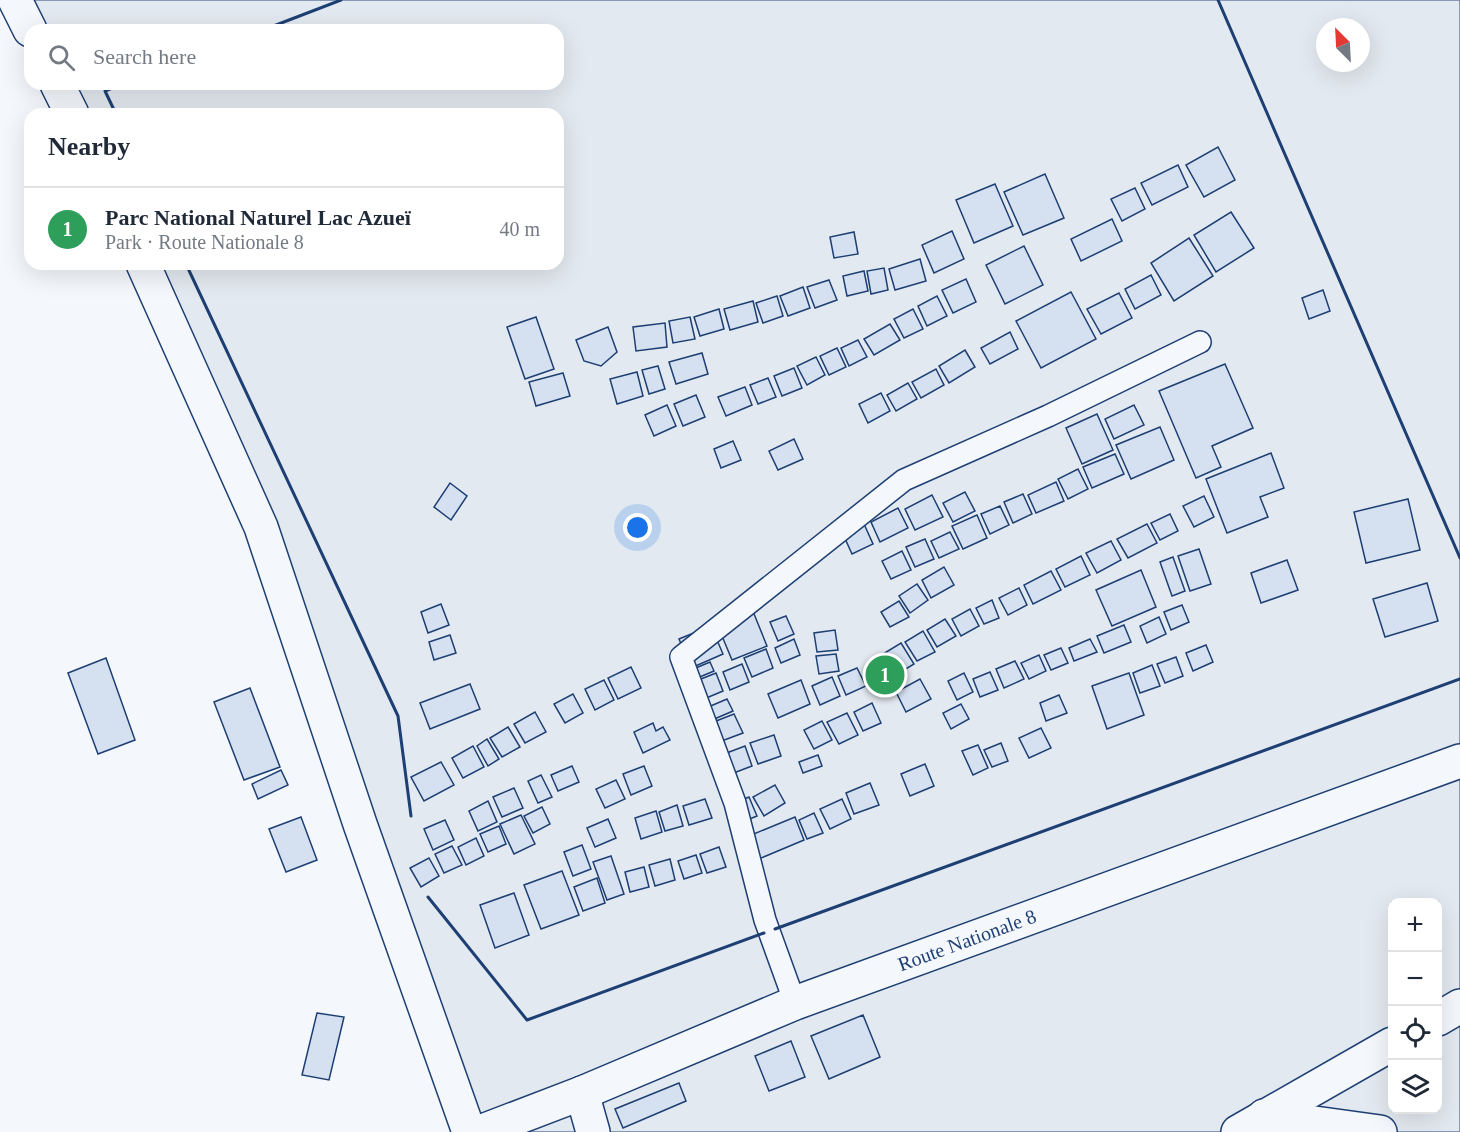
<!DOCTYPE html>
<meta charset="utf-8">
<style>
body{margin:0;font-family:Georgia,serif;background:#f6f6f7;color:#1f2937}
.controls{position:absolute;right:18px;bottom:18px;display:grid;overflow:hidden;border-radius:12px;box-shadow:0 6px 24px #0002}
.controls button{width:54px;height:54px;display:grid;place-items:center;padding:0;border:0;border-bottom:2px solid #e0e1e3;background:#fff;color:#1f2937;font:30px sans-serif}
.compass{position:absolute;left:1316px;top:18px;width:54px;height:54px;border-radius:50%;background:#fff;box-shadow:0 6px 24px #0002;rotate:336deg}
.you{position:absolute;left:638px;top:528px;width:21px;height:21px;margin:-15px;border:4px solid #fff;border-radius:50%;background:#1a73e8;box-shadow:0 0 0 9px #1a73e833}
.badge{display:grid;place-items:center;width:39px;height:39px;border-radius:50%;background:#c62828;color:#fff;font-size:20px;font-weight:700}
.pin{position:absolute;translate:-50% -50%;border:3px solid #fff;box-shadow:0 2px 6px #0006}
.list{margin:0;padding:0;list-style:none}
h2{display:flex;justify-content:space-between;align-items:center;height:78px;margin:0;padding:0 24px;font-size:26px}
h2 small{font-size:20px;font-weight:400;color:#747a83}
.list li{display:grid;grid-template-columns:39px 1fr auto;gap:18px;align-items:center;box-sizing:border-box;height:84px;padding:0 24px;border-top:2px solid #e0e1e3}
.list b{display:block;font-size:22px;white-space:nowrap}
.list p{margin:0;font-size:20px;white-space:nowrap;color:#747a83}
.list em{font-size:20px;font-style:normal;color:#747a83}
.icon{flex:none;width:33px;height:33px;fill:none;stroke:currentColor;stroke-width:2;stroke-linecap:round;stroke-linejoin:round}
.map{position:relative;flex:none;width:1460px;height:1132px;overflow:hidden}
.search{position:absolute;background:#fff;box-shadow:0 6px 24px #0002;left:24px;top:24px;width:540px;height:66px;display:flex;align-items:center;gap:15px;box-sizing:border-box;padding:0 21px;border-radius:18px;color:#747a83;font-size:22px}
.panel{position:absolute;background:#fff;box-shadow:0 6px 24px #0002;left:24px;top:108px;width:540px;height:162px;border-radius:18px}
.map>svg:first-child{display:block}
</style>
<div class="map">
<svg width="1460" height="1132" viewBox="0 0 1460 1132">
<rect width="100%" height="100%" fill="#f4f7fb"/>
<path fill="#e3e9f0" stroke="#687fa3" stroke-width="1.5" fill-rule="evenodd" d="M15,0h1445v1132h-991l-109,-308 -217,-560h415v-150h-486l-15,-30h501v-54h-528zM1325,27h36v36h-36zM1392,902h46v208h-46z"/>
<g fill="#d5e0f0" stroke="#1d3f73" stroke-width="1.5">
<polygon points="1218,147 1235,180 1204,197 1186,165"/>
<polygon points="1178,165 1188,187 1152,205 1141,183"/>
<polygon points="1045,174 1064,218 1023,235 1004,192"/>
<polygon points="995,184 1013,226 974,243 956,200"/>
<polygon points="1135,188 1145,209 1122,221 1111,199"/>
<polygon points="1231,212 1254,248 1216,272 1194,235"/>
<polygon points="1112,219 1122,241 1081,261 1071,239"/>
<polygon points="952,231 964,259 934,273 922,245"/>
<polygon points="854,232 858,254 834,258 830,237"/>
<polygon points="1189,238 1213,276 1174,301 1151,263"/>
<polygon points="1024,246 1043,285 1005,304 986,265"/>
<polygon points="920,259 926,281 895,290 889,269"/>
<polygon points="884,268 888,290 871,294 867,271"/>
<polygon points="864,271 868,291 847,296 843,276"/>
<polygon points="1151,275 1161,295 1135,309 1125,289"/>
<polygon points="966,279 976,302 953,313 942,290"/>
<polygon points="829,280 837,300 815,308 807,287"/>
<polygon points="803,287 810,308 788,316 780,296"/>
<polygon points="1323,290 1330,311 1309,319 1302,298"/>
<polygon points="1071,292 1096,339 1041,368 1016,321"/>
<polygon points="1119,293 1132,318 1101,334 1087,309"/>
<polygon points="777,296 783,316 763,323 756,303"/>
<polygon points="937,296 947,316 927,326 918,306"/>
<polygon points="753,301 758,322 730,330 724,309"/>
<polygon points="719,309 724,329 700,336 694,317"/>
<polygon points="913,309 923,329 904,338 894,319"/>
<polygon points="536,317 554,369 525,379 507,327"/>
<polygon points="690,317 695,339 673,343 669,321"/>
<polygon points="665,323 667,347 636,351 633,327"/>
<polygon points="890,324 900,340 874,355 864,339"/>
<polygon points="608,327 617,352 601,366 584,361 576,340"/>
<polygon points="1010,332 1018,349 990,364 981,348"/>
<polygon points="858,340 867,357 849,366 841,348"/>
<polygon points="837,348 846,367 829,375 820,356"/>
<polygon points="965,350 975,367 949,383 939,366"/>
<polygon points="702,353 708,374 676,384 669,362"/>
<polygon points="816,357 825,375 807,385 797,366"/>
<polygon points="1225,364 1253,428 1212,446 1221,467 1196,478 1159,391"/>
<polygon points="658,366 665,389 649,394 642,370"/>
<polygon points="794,368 802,388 782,396 774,376"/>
<polygon points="936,369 944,385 921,398 912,382"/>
<polygon points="637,372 643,396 617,404 610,379"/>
<polygon points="563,373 570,396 536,406 529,382"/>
<polygon points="768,378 776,397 758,404 750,385"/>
<polygon points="908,383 917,399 896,411 887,395"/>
<polygon points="745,387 752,405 726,416 718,397"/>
<polygon points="881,393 890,411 868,423 859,404"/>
<polygon points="696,395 705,417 683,426 674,404"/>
<polygon points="667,405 676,426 654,436 645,415"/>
<polygon points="1134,405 1144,425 1114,439 1105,419"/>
<polygon points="1097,414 1113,450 1082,464 1066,428"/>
<polygon points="1160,427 1174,460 1131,479 1116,445"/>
<polygon points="794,439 803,459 778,470 769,451"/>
<polygon points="733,441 741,460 721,468 714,449"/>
<polygon points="1271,453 1284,488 1260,497 1268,517 1227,533 1206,479"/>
<polygon points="1115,454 1124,474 1092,488 1083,467"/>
<polygon points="1078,469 1088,489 1068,499 1058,479"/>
<polygon points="1056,482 1064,501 1036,513 1028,495"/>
<polygon points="450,483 467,496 451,520 434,507"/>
<polygon points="965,492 975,511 953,522 943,503"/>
<polygon points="1023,494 1032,514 1013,523 1004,502"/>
<polygon points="932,495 943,517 915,530 905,509"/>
<polygon points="1204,496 1214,517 1194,527 1183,506"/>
<polygon points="1408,499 1420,550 1366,563 1354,512"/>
<polygon points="1000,506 1009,525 990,534 981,514"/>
<polygon points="898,508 908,528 880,542 871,522"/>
<polygon points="1170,514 1178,531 1160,540 1151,523"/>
<polygon points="977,515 987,538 963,549 952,526"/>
<polygon points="864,524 873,544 852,554 843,534"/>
<polygon points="1147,524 1157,543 1128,558 1117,539"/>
<polygon points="950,532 959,549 939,558 931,541"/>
<polygon points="925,539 934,559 915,567 906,547"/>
<polygon points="1111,541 1121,560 1097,573 1086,553"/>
<polygon points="1199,549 1211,584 1190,591 1178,556"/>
<polygon points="902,551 911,570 891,579 882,561"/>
<polygon points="1081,556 1090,575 1065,587 1056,569"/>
<polygon points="1173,557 1185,591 1172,596 1160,562"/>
<polygon points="1287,560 1298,590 1261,603 1251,573"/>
<polygon points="944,567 954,585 931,598 922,580"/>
<polygon points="1141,570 1156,607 1112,626 1096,590"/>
<polygon points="1051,571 1061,590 1033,604 1024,585"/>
<polygon points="1427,583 1438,621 1385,637 1373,599"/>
<polygon points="917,584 928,600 910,613 899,596"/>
<polygon points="1019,588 1027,605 1008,615 999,598"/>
<polygon points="992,600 999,618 984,624 976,608"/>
<polygon points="899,601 909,617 890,627 881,612"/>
<polygon points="441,604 449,625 428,633 421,612"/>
<polygon points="1182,605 1189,622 1171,630 1164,612"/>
<polygon points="752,609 767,646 732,660 717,624"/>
<polygon points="970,609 979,626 961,636 952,619"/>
<polygon points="786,616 794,634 778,641 770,622"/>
<polygon points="1159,617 1166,634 1147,643 1140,626"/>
<polygon points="945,619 956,636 937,647 927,630"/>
<polygon points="1124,625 1131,642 1104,653 1097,636"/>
<polygon points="711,626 723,654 691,668 679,639"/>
<polygon points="835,630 838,650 817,652 814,633"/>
<polygon points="923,631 935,652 917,661 905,642"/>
<polygon points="450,635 456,653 434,660 429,642"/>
<polygon points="794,639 800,655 781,663 775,648"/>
<polygon points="1090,639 1097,652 1074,661 1069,648"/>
<polygon points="901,643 914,664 896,675 883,654"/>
<polygon points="1206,645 1213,662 1193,671 1186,653"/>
<polygon points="1061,648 1068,663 1051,670 1044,655"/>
<polygon points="766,649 773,668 752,677 744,658"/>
<polygon points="836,654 839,671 819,674 816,656"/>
<polygon points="1039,655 1046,671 1029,679 1021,663"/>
<polygon points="1176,657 1183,676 1165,683 1157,664"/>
<polygon points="106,658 135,740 98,754 68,673"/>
<polygon points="1015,661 1024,679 1004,688 996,669"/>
<polygon points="710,662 714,671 695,679 691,670"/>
<polygon points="742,664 749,682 730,690 723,672"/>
<polygon points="1152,665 1160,686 1140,693 1133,673"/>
<polygon points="631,667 641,688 618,699 608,678"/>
<polygon points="857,668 866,686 846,695 838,676"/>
<polygon points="990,672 998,690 980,697 973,679"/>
<polygon points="716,673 723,691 704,699 696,681"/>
<polygon points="964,673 973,692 957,700 948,681"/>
<polygon points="1129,673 1144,715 1107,729 1092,686"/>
<polygon points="832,677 840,696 820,705 812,686"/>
<polygon points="920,679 931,699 906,712 896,692"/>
<polygon points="604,680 614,700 595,710 585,689"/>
<polygon points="801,680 810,704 778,718 768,694"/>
<polygon points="470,684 480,709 430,729 420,703"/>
<polygon points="250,688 280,767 244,780 214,702"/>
<polygon points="573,694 583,713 565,723 554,704"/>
<polygon points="1059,695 1067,713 1046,721 1040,703"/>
<polygon points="727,699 733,711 712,720 706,708"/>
<polygon points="872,703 881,723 863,731 854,712"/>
<polygon points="961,704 969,719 951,729 943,713"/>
<polygon points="535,712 546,732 525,743 514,724"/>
<polygon points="847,713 858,735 839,744 827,722"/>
<polygon points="734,714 743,733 719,742 711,723"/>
<polygon points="822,721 832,740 814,749 804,730"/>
<polygon points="653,723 656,731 663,727 670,740 643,753 634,732"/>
<polygon points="508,727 520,747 502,757 490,738"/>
<polygon points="1041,728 1051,748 1029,758 1019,738"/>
<polygon points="774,735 781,756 758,764 750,743"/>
<polygon points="487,739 499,759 488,766 477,746"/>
<polygon points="1001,743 1008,761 992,767 984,750"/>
<polygon points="978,745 988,768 973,775 962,751"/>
<polygon points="473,746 484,767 463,778 452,758"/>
<polygon points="745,746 752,766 731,774 724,754"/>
<polygon points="818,755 822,766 803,773 799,762"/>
<polygon points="441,762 454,785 424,801 411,777"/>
<polygon points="925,764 934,786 910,796 901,774"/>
<polygon points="572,766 579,782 558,791 551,775"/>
<polygon points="644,766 652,786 631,795 623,774"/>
<polygon points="281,770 288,785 258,799 252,784"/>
<polygon points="541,775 552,797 538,803 528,781"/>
<polygon points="616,780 625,799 605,808 596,789"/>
<polygon points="870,783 879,805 854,814 846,793"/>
<polygon points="775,785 785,803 764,816 753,797"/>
<polygon points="514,788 523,808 502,817 493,797"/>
<polygon points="749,797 757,816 737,824 729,805"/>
<polygon points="705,799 712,818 689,825 683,806"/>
<polygon points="842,799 851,819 830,829 820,809"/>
<polygon points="488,801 497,822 478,831 469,811"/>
<polygon points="677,805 683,826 665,831 659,812"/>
<polygon points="542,807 550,824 533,833 524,816"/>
<polygon points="656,811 662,832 641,839 635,818"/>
<polygon points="814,813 823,833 807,839 799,820"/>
<polygon points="521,815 535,844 514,854 500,824"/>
<polygon points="301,817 317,860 286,872 269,829"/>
<polygon points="795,817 804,840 754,861 744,838"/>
<polygon points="608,819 616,838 595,847 587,828"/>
<polygon points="445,820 454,840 433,850 424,829"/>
<polygon points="499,826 506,844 488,852 480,834"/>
<polygon points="476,838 484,856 466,865 458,847"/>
<polygon points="582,845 591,869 573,876 564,852"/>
<polygon points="452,846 462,865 444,873 435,854"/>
<polygon points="719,847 726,867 707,873 700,854"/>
<polygon points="696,855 702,873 684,879 678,861"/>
<polygon points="611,856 624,894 607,900 593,862"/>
<polygon points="429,858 439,876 421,887 410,868"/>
<polygon points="670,859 675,880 655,886 649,865"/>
<polygon points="644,867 649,887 630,892 625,872"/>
<polygon points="562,871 579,915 541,929 524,885"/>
<polygon points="597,878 605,903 583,911 574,887"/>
<polygon points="514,893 529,935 495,948 480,905"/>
<polygon points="317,1013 344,1017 329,1080 302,1075"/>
<polygon points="863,1015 880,1057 829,1079 811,1036"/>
<polygon points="791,1041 805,1077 769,1091 755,1056"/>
<polygon points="679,1083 686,1101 623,1128 615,1109"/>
</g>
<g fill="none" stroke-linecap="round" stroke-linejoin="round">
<g stroke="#1d3f73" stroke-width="24">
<polyline id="service" points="795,1003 765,920 735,803 681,657 904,480 1048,416 1200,342"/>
</g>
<g stroke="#1d3f73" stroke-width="36">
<g id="minor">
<polyline points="1438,1019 1460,1006"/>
<polyline points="582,1093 593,1132"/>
<polyline points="1264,1116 1380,1132"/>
<polyline points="1238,1132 1392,1044"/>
</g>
</g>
<g stroke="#1d3f73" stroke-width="36">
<g id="tertiary">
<polyline points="15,0 30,30"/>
<polyline points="57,84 72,114"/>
<polyline points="143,264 261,527 360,824 469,1132"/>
</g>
</g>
<g stroke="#1d3f73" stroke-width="36">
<polyline id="primary" points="480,1132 582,1093 795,1003 1460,761"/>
</g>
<use href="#service" stroke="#f4f7fb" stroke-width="21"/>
<use href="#minor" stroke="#f4f7fb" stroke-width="33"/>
<use href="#tertiary" stroke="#f4f7fb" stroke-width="33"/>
<use href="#primary" stroke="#f4f7fb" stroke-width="33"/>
<g stroke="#1d3f73" stroke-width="3">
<polyline points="1218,0 1460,558"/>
<polyline points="263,30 341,0"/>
<polyline points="116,114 105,91 122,84"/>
<polyline points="186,264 398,716 411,816"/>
<polyline points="428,897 527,1020 764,933"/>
<polyline points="775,929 1460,679"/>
</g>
</g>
<g text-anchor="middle" stroke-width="4.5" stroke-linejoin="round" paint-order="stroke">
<g font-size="20" fill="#1d3f73" stroke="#f4f7fb">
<text transform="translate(967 940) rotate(-20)" y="7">Route Nationale 8</text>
</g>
</g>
</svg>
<div class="controls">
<button>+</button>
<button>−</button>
<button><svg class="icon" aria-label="locate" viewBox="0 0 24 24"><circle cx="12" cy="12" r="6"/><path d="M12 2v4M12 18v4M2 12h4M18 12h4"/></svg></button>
<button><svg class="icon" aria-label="layers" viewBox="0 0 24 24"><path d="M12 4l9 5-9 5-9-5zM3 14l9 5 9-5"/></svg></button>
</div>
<svg class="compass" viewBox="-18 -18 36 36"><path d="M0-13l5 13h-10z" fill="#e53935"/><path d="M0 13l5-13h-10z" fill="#747a83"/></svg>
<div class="you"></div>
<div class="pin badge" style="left:885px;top:675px;background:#2e9e5b">1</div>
<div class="search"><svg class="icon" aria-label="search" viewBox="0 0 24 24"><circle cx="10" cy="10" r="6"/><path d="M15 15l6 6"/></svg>Search here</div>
<section class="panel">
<h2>Nearby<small></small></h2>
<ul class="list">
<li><span class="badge" style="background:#2e9e5b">1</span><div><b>Parc National Naturel Lac Azueï</b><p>Park · Route Nationale 8</p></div><em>40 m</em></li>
</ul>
</section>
</div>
